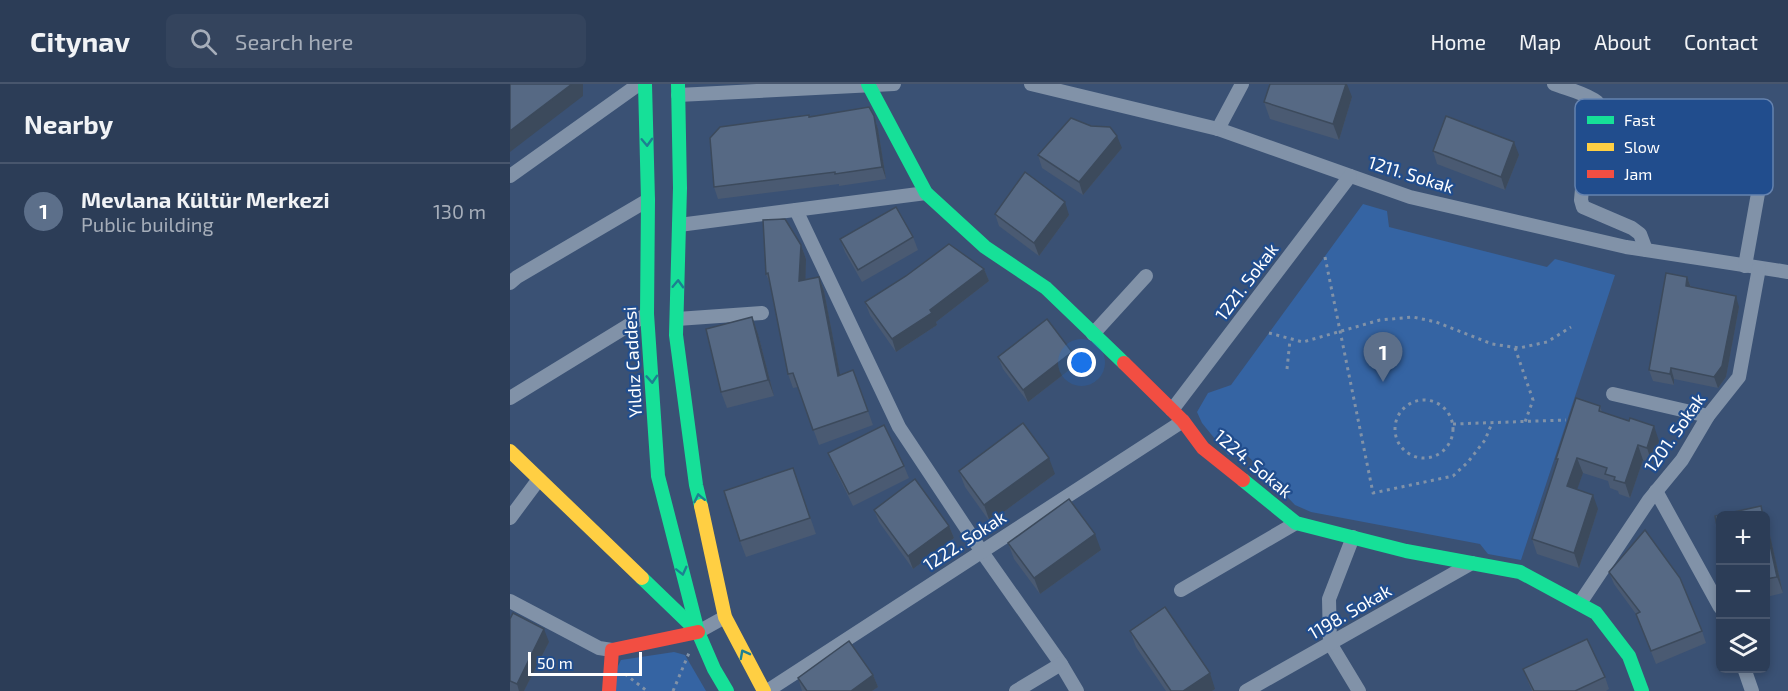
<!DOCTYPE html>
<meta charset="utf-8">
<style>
body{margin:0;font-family:"Exo 2",sans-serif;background:#34445d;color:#f1f3f6}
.controls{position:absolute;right:18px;bottom:18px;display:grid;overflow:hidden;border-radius:9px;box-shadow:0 3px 9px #0003}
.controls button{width:54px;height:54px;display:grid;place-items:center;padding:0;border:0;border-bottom:2px solid #48566d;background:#2c3d57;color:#f1f3f6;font:30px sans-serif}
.scale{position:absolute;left:18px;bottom:15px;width:114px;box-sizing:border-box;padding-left:6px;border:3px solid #fff;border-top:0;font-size:16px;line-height:21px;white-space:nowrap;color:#fff;-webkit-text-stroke:4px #214d8d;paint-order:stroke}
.you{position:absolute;left:572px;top:279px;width:21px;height:21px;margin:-15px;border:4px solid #fff;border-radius:50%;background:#1a73e8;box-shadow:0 0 0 9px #1a73e833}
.badge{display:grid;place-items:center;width:39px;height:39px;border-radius:50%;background:#bac2ce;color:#fff;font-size:20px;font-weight:700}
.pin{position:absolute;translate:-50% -50px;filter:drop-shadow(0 2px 3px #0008)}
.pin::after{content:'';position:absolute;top:32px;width:21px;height:18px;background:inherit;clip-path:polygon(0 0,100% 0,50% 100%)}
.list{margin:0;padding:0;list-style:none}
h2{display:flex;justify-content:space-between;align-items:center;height:78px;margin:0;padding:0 24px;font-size:26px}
h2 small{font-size:20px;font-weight:400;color:#a6aeba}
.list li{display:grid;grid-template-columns:39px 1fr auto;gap:18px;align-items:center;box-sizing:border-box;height:96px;padding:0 24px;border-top:2px solid #48566d}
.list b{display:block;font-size:22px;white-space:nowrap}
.list p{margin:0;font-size:20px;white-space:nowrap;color:#a6aeba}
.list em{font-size:20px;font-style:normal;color:#a6aeba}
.icon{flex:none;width:33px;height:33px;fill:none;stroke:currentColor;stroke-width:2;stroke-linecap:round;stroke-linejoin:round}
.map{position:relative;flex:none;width:1278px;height:607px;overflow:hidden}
header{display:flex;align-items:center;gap:36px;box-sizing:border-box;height:84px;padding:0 30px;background:#2c3d57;border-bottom:2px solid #48566d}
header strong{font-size:28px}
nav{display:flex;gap:33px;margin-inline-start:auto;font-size:21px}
.search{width:420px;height:54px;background:#34445d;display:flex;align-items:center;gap:15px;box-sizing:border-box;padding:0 21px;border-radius:9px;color:#a6aeba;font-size:22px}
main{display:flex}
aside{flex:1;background:#2c3d57}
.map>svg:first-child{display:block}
</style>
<header>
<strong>Citynav</strong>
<div class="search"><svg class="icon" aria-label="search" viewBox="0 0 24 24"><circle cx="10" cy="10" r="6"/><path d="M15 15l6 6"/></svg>Search here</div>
<nav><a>Home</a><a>Map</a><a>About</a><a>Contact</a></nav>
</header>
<main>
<aside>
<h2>Nearby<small></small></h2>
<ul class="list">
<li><span class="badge" style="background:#5c6f8a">1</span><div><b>Mevlana Kültür Merkezi</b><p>Public building</p></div><em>130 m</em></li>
</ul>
</aside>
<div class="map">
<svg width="1278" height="607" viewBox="0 0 1278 607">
<rect width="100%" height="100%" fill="#3a5174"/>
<g fill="#3564a3">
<polygon points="853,120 877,127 879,143 1037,183 1045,175 1105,191 1011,476 978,470 970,460 801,428 785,421 734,368 718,371 692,339 687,328 698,309 721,301"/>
<polygon points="164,568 175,571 196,607 104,607 104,590 111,576"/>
</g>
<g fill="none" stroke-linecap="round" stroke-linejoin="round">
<g stroke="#8192a8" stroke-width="3" stroke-dasharray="3 4.5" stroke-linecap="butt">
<polyline points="815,173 863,409 943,392 958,378 975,356 982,339"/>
<polyline points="759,249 793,258 870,236 903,233 926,238 982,260 1009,264 1037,258 1061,243"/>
<polyline points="1005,264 1023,316 1015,338"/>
<polyline points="777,285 780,256"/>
<circle cx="914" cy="345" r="29"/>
<polyline points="943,340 1056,336"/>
<polyline points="115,590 137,607"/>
<polyline points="163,607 179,569"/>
</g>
<g stroke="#8192a8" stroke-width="14">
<polyline points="521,0 708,45 900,113 1116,163 1278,188"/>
<path d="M1044,0c13,5 32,9 43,18 19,17 -7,67 -15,87l-1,11 2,7 49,21 8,6 6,16"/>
<polyline points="168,11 384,0"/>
<polyline points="708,45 732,0"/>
<polyline points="0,92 129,0"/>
<polyline points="286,126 389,343 472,468 551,580 567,607"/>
<polyline points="169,141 416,109"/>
<polyline points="1235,182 1254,76"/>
<polyline points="0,199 7,193 138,116"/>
<polyline points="167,235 252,229"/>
<polyline points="583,250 636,192"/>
<polyline points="1103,310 1198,332"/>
<polyline points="0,314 137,230"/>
<polyline points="662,326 840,92"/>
<polyline points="1146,407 1210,523"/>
<polyline points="0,434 29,395"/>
<polyline points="843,453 819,515 820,559 849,607"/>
<polyline points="671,506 786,439"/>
<polyline points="0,517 89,564 102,566"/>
<polyline points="1070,519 1139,416 1172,376 1198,332 1229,293 1249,184"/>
<polyline points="188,548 215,533"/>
<polyline points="1234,584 1242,607"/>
<polyline points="257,607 673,337"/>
<polyline points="506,607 551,580"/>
<polyline points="736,607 962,479"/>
</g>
<g stroke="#16e098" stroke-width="14">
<polyline points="135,0 138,116 137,230 148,392 188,548 204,585 217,607"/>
<polyline points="168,0 170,104 166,251 186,401 191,422"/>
<polyline points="358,0 416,109 475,163 536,204 614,279"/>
<polyline points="733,396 786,439 896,467 1010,488 1086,529 1119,572 1132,607"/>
<polyline points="132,494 188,548"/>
</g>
<g stroke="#ffcf43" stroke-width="14">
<polyline points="0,367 132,494"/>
<polyline points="191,422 215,533 254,607"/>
</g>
<g stroke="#f24e42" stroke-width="14">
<polyline points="614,279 673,337 693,364 733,396"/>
<polyline points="99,607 102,566 188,548"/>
</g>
</g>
<g fill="#4a5a72">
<polygon points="842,13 829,56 760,35 754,18"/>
<polygon points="364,32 368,45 376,95 329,102 329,100 208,115 204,103 300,33"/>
<polygon points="612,64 573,111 532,84 528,71"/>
<polygon points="923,67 1009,71 995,106 927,80"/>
<polygon points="485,130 559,131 529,172 489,142"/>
<polygon points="403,153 408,166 352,198 335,168 330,155"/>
<polygon points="291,161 296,175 295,195 309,193 314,207 330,291 343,286 363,341 309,361 288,303 283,304 278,290 261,202 256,190"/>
<polygon points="474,185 479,197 426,238 427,241 386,268 360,231 355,218"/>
<polygon points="1177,193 1181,203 1229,223 1216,293 1208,304 1164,295 1164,301 1143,297 1139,286"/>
<polygon points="242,233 248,250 264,312 217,324 211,308"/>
<polygon points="488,273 567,280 518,318 493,285"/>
<polygon points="1090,322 1092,328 1149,357 1142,379 1133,376 1120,414 1109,410 1108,407 1100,404 1098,397 1073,389 1067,405 1088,425 1069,484 1027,470 1022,455 1047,379 1046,375"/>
<polygon points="318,369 394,382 399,394 343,422 323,381"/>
<polygon points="283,384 306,450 236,473 230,457"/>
<polygon points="449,387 545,390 480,438 455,403"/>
<polygon points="364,426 439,442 444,454 403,485 369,438"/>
<polygon points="1256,434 1273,509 1256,513"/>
<polygon points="498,459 591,466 530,510 504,475"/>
<polygon points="1099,488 1192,547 1196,559 1146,580 1126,530 1104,500"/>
<polygon points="0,535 39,558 14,607 0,607"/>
<polygon points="620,547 705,605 702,607 656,607 626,563"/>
<polygon points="1013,585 1095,593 1099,605 1096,607 1022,607"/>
<polygon points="363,591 368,603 362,607 292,607 288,594"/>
</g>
<g fill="#3c4a5c">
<polygon points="62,0 73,0 73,12 0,68 0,47"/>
<polygon points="836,0 837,0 842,13 829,56 823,40"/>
<polygon points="364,32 368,45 376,95 372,83"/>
<polygon points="607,52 612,64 573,111 569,98"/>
<polygon points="1004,58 1009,71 995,106 991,93"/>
<polygon points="555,118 559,131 529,172 524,159"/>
<polygon points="291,161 296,175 295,211 289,197"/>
<polygon points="474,185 479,197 426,238 427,241 386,268 382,255"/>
<polygon points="309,193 314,207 333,306 328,292"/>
<polygon points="1177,193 1181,204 1176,202"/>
<polygon points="1226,212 1229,223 1216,293 1208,304 1204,293"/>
<polygon points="242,233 248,250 264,312 258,296"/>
<polygon points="562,268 567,280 518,318 513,306"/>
<polygon points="1161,284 1164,295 1164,301 1160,290"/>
<polygon points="1144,342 1149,357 1142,379 1137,364"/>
<polygon points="1128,361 1133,376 1120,414 1115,399"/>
<polygon points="539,374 545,390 480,438 474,421"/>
<polygon points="1067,374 1073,389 1063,417 1057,402"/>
<polygon points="1083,411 1088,425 1069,484 1064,469"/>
<polygon points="1256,434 1257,438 1273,509 1267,493 1256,442"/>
<polygon points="439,442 444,454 403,485 398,472"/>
<polygon points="585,450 591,466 530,510 524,494"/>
<polygon points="34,545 39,558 14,607 9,607 7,600"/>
<polygon points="700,589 705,605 702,607 673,607"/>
<polygon points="363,591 368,603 362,607 341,607"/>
</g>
<g fill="#566984" stroke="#3c4a5c" stroke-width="1.5">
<polygon points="0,0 62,0 0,47"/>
<polygon points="760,0 836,0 823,40 754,18"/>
<polygon points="359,23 364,32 372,83 325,90 325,88 204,103 200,54 210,43 299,31 299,33"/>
<polygon points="936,32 1004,58 991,93 923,67"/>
<polygon points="561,34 581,42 600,43 607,52 569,98 528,71"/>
<polygon points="515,88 555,118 524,159 485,130"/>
<polygon points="386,123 403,153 348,186 330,155"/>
<polygon points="275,135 291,161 289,197 309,193 328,292 343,286 358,327 303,346 283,289 278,290 258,189 256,190 253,136"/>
<polygon points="439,160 474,185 420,226 422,229 382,255 355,218 396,192"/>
<polygon points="1156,189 1177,193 1176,202 1226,212 1212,282 1204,293 1161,284 1160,290 1139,286"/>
<polygon points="242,233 258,296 211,308 196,245"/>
<polygon points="537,235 562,268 513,306 488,273"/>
<polygon points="1066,314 1090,322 1089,327 1119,337 1120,334 1144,342 1137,364 1128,361 1115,399 1104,396 1105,393 1095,390 1097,384 1067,374 1057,402 1083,411 1064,469 1022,455 1048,375 1046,375"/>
<polygon points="513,339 539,374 474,421 449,387"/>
<polygon points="374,341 394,382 339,410 318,369"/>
<polygon points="283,384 300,434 230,457 214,407"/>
<polygon points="405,395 439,442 398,472 364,426"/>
<polygon points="559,415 585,450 524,494 498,459"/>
<polygon points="1251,422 1253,432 1210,432 1210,455 1205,432"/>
<polygon points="1256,442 1267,493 1256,495"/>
<polygon points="1135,446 1170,494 1192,547 1141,567 1126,530 1130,528 1099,488"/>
<polygon points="655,523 700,589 673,607 661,607 620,547"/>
<polygon points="3,529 34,545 7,600 0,597 0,535"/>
<polygon points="1077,555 1095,593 1065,607 1024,607 1013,585"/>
<polygon points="339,557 363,591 341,607 297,607 288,594"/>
</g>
<defs><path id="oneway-chevron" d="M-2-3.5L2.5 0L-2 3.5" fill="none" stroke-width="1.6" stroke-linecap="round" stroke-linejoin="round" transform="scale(1.5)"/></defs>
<g stroke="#1d8091">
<use href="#oneway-chevron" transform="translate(137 58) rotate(88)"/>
<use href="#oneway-chevron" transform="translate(168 200) rotate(-88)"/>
<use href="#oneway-chevron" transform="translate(142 295) rotate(86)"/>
<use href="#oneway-chevron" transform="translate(189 414) rotate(-102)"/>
<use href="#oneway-chevron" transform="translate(172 487) rotate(76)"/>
<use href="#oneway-chevron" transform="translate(234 570) rotate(-118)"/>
</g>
<g text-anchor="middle" stroke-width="4.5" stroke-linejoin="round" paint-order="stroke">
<g font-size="18" fill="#fff" stroke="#214d8d">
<text transform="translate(901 91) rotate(17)" y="6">1211. Sokak</text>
<text transform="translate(737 198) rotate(-53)" y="6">1221. Sokak</text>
<text transform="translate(123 278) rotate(-93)" y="6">Yıldız Caddesi</text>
<text transform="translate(1165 349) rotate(-55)" y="6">1201. Sokak</text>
<text transform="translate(743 380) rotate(40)" y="6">1224. Sokak</text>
<text transform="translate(455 457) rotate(-33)" y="6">1222. Sokak</text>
<text transform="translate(840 528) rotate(-30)" y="6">1198. Sokak</text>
</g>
</g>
<rect x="1065" y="15" width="198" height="96" rx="9" fill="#214d8d" stroke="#6482af" stroke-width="1.5"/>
<rect x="1077" y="32" width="27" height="8" fill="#16e098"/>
<rect x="1077" y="59" width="27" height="8" fill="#ffcf43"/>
<rect x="1077" y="86" width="27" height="8" fill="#f24e42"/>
<g font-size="16" fill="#fff">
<text x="1114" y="42">Fast</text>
<text x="1114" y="69">Slow</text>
<text x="1114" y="96">Jam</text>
</g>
</svg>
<div class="controls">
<button>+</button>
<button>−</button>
<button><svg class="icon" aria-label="layers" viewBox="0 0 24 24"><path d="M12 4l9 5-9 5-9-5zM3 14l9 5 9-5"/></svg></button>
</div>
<div class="scale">50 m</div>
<div class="you"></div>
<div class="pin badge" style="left:873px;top:298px;background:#5c6f8a">1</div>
</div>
</main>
